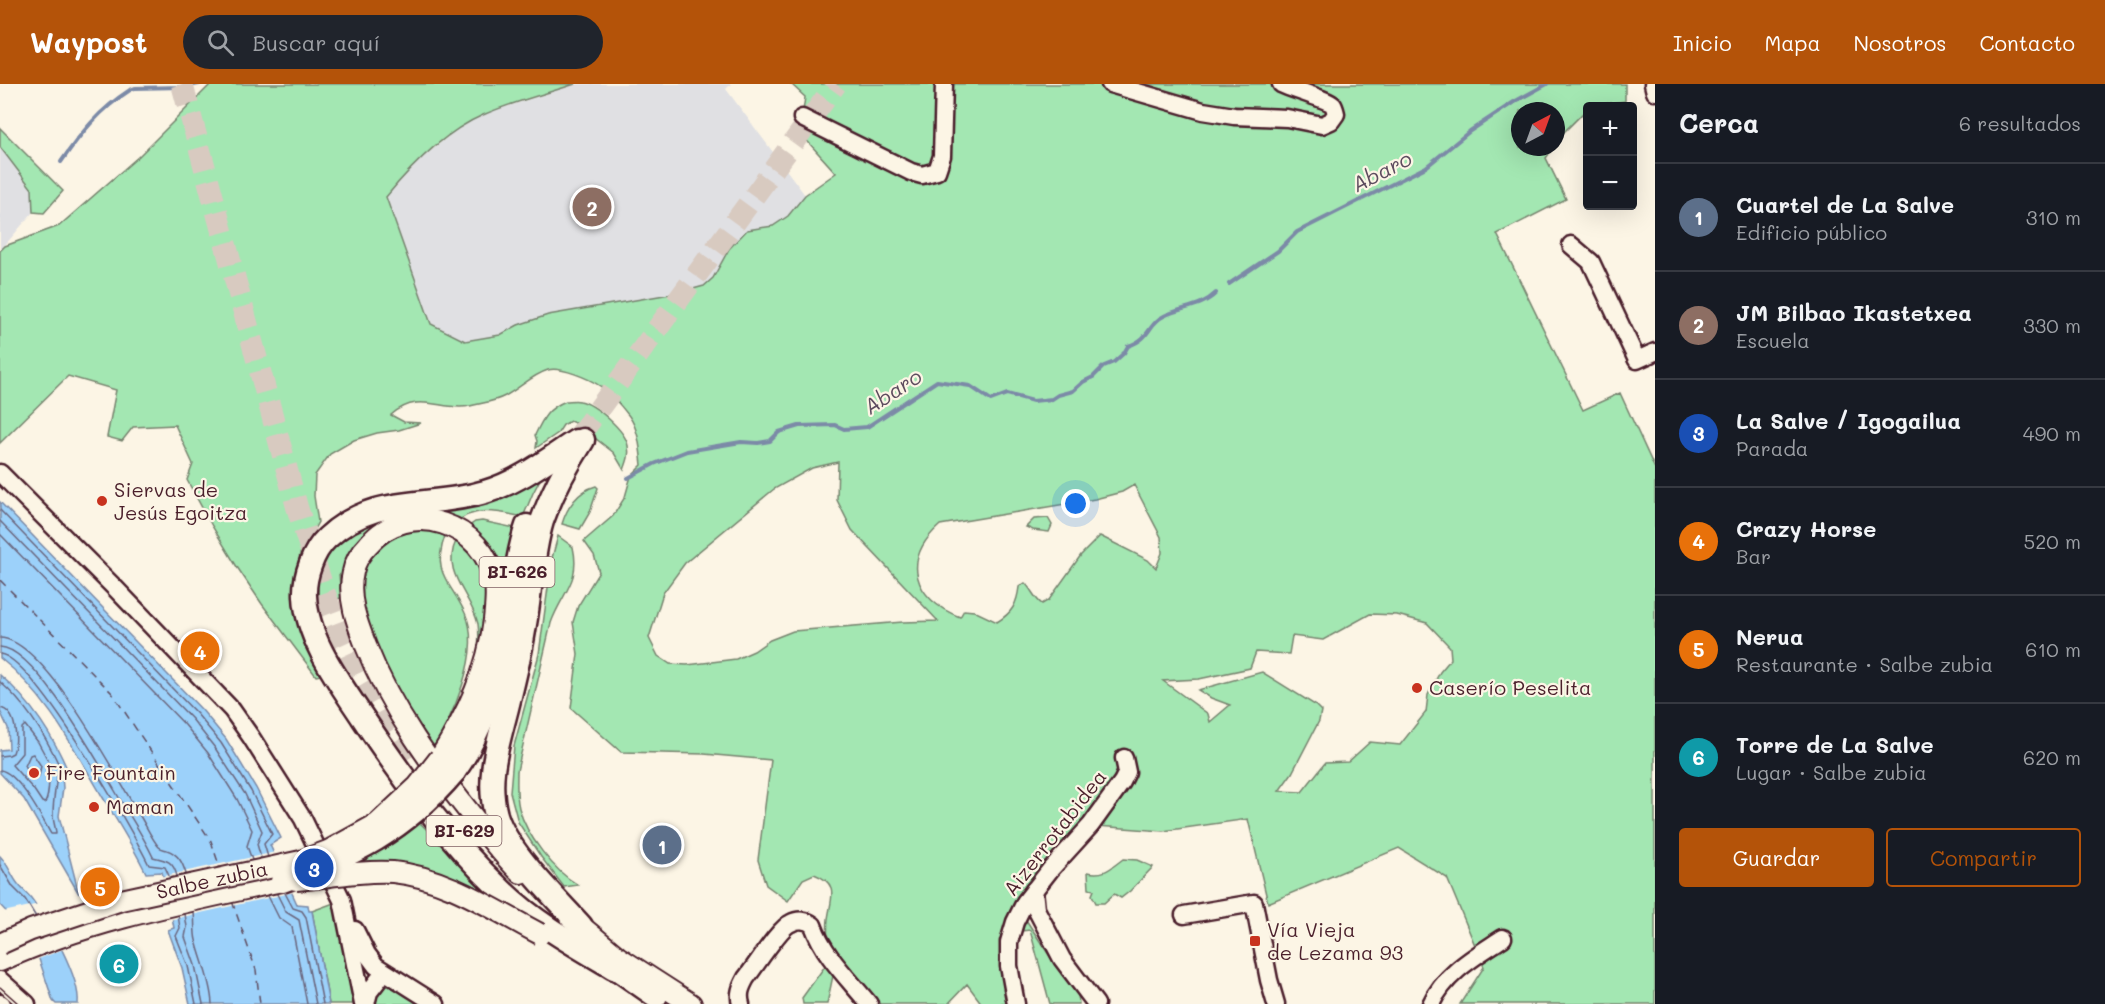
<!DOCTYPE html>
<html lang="es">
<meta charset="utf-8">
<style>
body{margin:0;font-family:Mali,sans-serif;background:#20242c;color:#f1f3f6}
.controls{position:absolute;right:18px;top:18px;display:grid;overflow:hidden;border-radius:6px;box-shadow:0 6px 24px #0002}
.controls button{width:54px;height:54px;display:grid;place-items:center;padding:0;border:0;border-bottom:2px solid #363941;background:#171b24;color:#f1f3f6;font:30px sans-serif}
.compass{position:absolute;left:1511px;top:18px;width:54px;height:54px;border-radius:50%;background:#171b24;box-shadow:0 6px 24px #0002;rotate:41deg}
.you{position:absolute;left:1076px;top:420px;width:21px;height:21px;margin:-15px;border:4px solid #fff;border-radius:50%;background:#1a73e8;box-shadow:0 0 0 9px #1a73e833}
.badge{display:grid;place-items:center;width:39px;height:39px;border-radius:50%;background:#b45309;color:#fff;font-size:20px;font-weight:700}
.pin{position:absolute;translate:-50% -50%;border:3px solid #fff;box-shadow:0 2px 6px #0006}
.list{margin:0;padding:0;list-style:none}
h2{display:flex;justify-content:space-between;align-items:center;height:78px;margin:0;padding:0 24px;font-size:26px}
h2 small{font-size:20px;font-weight:400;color:#9ea1a6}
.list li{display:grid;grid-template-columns:39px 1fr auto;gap:18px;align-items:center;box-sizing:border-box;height:108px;padding:0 24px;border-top:2px solid #363941}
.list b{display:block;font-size:22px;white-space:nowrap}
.list p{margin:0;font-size:20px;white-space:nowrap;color:#9ea1a6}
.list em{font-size:20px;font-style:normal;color:#9ea1a6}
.actions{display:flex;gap:12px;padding:18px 24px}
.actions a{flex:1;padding:14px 0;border:2px solid #b45309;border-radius:6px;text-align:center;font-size:21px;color:#b45309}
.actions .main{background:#b45309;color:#fff}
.icon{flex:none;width:33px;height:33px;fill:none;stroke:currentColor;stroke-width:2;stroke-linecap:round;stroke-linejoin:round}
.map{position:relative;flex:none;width:1655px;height:920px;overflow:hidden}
header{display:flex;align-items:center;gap:36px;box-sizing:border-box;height:84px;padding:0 30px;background:#b45309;color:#fff}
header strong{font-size:28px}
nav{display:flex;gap:33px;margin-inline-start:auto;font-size:21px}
.search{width:420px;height:54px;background:#20242c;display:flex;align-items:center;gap:15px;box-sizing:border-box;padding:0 21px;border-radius:33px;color:#9ea1a6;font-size:22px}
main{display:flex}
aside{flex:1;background:#171b24}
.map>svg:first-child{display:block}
</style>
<header>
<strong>Waypost</strong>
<div class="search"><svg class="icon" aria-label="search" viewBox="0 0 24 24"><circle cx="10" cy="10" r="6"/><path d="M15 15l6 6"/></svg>Buscar aquí</div>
<nav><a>Inicio</a><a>Mapa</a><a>Nosotros</a><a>Contacto</a></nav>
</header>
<main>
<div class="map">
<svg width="1655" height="920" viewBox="0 0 1655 920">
<rect width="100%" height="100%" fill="#fcf5e5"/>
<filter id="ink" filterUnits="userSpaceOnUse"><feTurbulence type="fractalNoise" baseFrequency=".0167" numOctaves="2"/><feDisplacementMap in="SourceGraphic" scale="12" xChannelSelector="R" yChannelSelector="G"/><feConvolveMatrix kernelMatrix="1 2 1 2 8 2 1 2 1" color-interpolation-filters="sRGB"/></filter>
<g filter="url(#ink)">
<g fill="#e0e0e3">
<polygon points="575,0 731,0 726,5 805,111 788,132 773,142 751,146 729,165 713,194 704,202 682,208 517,241 500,251 465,257 431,240 386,114 409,85 457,45 484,30"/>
<polygon points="0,63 32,105 33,128 0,167"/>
</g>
<g fill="#a3e7b2" stroke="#76836e" stroke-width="1.5" fill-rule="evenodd">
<path d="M211,0h364c-30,10 -63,18 -92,31 -39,17 -71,50 -97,82l45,127 34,17 35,-6 18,-10 30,-10 134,-23 22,-6 9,-8 16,-29 18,-19 26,-4 15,-10 17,-21 31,-22 -36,-40 5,-36 -14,-13h834v17l-37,5 -1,3 -23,23 -8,12v-33h-36v36h34l-8,11 20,41 -69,35 86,176 37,-17 35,76v535h-195l24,-37 -37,-89 -48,-30 -131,55 -20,-84 -85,12 -66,-5 -48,37 -34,40 47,72 16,20 1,9h-29l-20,-74 -27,3 5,71h-26l-15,-20 -19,20h-70l-51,-65c1,-6 0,-13 1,-20 3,-22 12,-35 -14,-45l-11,5 -15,22 -22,-16 -8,-25 13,-100 -67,-6 -83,-2 -50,-44 7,-54 -5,-32 5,-16 21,-34 -5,-17 -10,-14 29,-25 12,-19 6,-21 11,-11c-2,-17 -3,-35 -13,-49 -7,-9 -19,-23 -29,-30 -10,-7 -40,-20 -52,-16 -16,5 -28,18 -43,26 -11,6 -23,7 -35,10 -29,6 -50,-16 -79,9l13,7 17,1 -22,7 -22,3 -23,7 -24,14 -15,21 -1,21 4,26 -18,32 -6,27 3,28 29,65 -10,2 -54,-72 -25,-37 -25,-41 -25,-46 6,-16 -18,-39 -42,2 -11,14 -15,-4 9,-47 -48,-14 -68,67v-192l5,-5 54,-20 80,-70zM838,378l-1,38 15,30 86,91 -35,1 -110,9 -23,9 -16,11 -18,8 -49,6 -17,-1 -12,-8 -9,-18 14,-45 22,-30 89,-74 38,-21zM1134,401l27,52 1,16 -6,15 -8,-8 -48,-24 -19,19 -32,45 -7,4c-8,-6 -10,-14 -17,-21l-6,4c-2,17 -7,26 -22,35l-23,-11 -10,-1 -4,7c-47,-18 -59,-57 -20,-92l155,-26 27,-7zM1370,530l27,1 30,8 23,24 1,12 -11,13 -12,23 -2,17 -26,33 -30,-3 -22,20 -23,1 -23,29 -23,-1 13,-18 27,-52 2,-10 -6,-6 -53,-33 -64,18 13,8 19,7 -20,17 -2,-8 -45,-33 36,-2 51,-11 6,-16 33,2 3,-18 31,4z"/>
<polygon points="0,44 63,107 44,129 33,128 32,105 0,63"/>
<path d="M566,317c4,0 10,-1 14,0 15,3 46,30 48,45 2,9 -1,16 -4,24l-10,-17 -37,-29 -7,-3 -7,4 -5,8 -22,15 1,-7 -2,-6c8,-17 13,-27 31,-34z"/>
<path d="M547,382l-14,27 -10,24c-23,-5 -50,-12 -68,7l-67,-2 -42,73 -7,-21 2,24 -22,5 -2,-24 -4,-6 28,-40z"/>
<path d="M596,402l2,2 -8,24 -10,17 -18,-5c5,-17 16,-33 34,-38z"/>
<polygon points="1048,434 1052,441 1049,448 1033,446 1026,443 1034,435"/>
<polygon points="482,437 515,444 504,520 465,445 475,438"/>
<path d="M429,446l16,6c-14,38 6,46 20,77 18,37 -13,108 -35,139l-38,-71 -24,-54 -9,-26 3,-26 11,-24 23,-17z"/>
<path d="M558,452l15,11c8,35 -11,45 -22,76l-34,148c0,13 -1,25 2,37 7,27 35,63 59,77l-14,2 -23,-30 -23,-35 -8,-30 4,-46 25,-92 13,-96z"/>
<path d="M456,457c43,28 29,78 21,121 1,-13 3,-26 1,-38 -7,-30 -37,-51 -22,-83z"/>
<polygon points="418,737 480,798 479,804 474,808 336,784"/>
<path d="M1123,775l14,1 16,7 -23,24 -9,7 -7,-4 -10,9h-8l-4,-8 2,-5 -5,-1 -1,-17c16,4 23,-4 35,-13z"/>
<polygon points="342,816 367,920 329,920 312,827"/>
<polygon points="825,882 834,887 827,920 803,920 802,914"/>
<polygon points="384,901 396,905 421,920 374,920 377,903"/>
</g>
<g fill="#9cd1fa" stroke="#7b8aa7" stroke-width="1.5">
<path d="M0,418l202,208 24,29 30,49 25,50 -11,7 27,59 11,1 1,6h3l17,93h-139l-8,-36 -14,-38 6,-2 -6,-33 -6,-23 -16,1c-13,-27 -29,-52 -44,-77 -29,-49 -56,-102 -102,-138z"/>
<path d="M0,591c30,25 55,63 69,99l-7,1 1,13 -4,28 20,78 -55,-95 -24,-26v-23l9,-1 -1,-21 -8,-17z"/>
<path d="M0,772c8,8 11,19 18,28 4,5 9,9 13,14 16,21 50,80 47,106h-22l-3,-3 -15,-45 -20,-32 -18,-19z"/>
</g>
<g fill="#fcf5e5">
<polygon points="276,768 295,808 169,836 160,793"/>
<polygon points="39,820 64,865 36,876 29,861 3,828"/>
</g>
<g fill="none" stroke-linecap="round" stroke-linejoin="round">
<g stroke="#6b667e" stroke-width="1.5">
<polyline points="0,426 197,630 221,659 251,707 272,750 264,760 268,773"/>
<polyline points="0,437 192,635 215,664 245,710 262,747 257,760 261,774"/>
<polyline points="0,450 185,641 208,669 237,715 252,746 247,762 252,776"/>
<path d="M0,554c45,1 117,140 140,178 5,8 13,25 19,31 2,2 6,2 8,3 12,4 16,14 19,24"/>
<path d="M0,563c35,1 96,112 114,142 13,23 28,44 39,68 14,3 20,4 24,19"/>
<path d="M0,570c34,4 132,176 149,211l16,2 5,11"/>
<path d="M0,598c26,22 46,55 60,85 -4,9 -7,37 -7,48 0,7 3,13 3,19h-5c-9,-16 -33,-62 -51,-64"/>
<path d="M0,624c17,3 18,32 13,45l-4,2 -9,1"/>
<path d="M25,641l13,17 13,24c-4,12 0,26 -6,37l-3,-1 -8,-12 -22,-25 10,-12v-25z"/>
<polygon points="33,670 41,682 39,692 37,694 25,682 30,671"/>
<polyline points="0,781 13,803 25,815 36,833"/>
<polyline points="285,809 293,824 302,827 306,833 323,920"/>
<polyline points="277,810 286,828 299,836 316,920"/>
<polyline points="268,812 279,834 292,843 307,920"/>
<path d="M194,828c1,8 0,22 2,28 5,21 15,41 16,64"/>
<polyline points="185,830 187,843 185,853 195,881 203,920"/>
<polyline points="178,831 180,844 176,852 188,882 196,920"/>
</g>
<g stroke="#7b8aa7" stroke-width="4">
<path d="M61,78c20,-29 38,-52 69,-72l5,-2 47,-1 17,-3"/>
<polyline points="1229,200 1278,167 1297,148 1426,83 1470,47 1514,18 1547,0"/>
<path d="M628,394l26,-14 33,-13 54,-9 17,1 12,-2 9,-9 20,-6 36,-1 9,4 23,-2 70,-46 33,5 21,14 16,-6 26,7 19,-2 6,-4 15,-4 10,-9 10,-5 11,-11 10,-4 10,-9 4,-7c24,-8 19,-22 36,-30 17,-9 37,-8 52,-23"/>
</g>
<g stroke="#5e4c5f" stroke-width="1.5" stroke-dasharray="8 6" stroke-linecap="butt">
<polyline points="0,496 112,609 211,757 220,784"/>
<polyline points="232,817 256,886 260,920"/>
</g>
<g stroke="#d8cac0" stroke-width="22" stroke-dasharray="22 11" stroke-linecap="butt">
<polyline points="182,0 297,423 324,507 339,547 362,597 408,675"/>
<polyline points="579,352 836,0"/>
</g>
<g stroke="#4a1f2b" stroke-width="21">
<g id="minor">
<path d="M1110,0l93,27 31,5 53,2 35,7 9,-4 5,-7c0,-1 -2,-8 -3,-9 -4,-5 -42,-16 -52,-21"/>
<polyline points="1653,0 1655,8"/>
<polyline points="802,34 911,88 922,91 937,87 942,72 944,0"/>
<polyline points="1571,161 1591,178 1637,276 1655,268"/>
<polyline points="0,389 116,505 210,603 232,626 251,653 303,735 342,816 363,920"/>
<polyline points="1034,806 1036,825 1062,875 1096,920"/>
<polyline points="1184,831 1254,819 1269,896 1276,920"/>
<polyline points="355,846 367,870 376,882 436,920"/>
<polyline points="0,896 27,920"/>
<polyline points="0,919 2,920"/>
<polyline points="366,920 369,908 379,895"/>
<path d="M741,920c-3,-10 0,-17 5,-26 9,-11 34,-51 45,-55 7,-4 16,-3 22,2 11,31 35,53 56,79"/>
<polyline points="1016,920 1009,882 1009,858 1015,838 1025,818 1050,786 1091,741 1122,698 1127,688 1124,674"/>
<path d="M1431,920c14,-31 45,-48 72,-66"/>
</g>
</g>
<g stroke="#4a1f2b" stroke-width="24">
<g id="major">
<path d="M440,674c27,-44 48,-87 54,-138 1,-11 3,-25 1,-36 -10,-61 -86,-87 -127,-39 -7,7 -13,16 -15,27 -6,25 4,51 13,74 26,66 67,121 111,176 14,17 28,36 44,51"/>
<polyline points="570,833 618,873 691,920"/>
<path d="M0,877c90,-41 186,-59 282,-80"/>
</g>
</g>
<g stroke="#4a1f2b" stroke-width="27">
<g id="highway">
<path d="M576,357c-29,19 -57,41 -91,51 -57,17 -110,1 -158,46 -14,13 -23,39 -22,58 2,44 35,87 58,122 41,62 85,122 139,173 33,32 73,54 112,77"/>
<path d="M454,688c25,-34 46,-95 53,-137 7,-36 8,-75 20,-109"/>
<path d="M581,842c-25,-28 -74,-74 -85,-111 -10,-37 2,-71 11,-107 7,-28 14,-56 18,-84 6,-34 7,-70 17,-103 10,-28 25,-56 41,-81"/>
<polyline points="603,875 656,912"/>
</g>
</g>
<use href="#minor" stroke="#fcf5e5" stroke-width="16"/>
<use href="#major" stroke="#fcf5e5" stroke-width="20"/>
<use href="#highway" stroke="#fcf5e5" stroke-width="22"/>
<polyline stroke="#4a1f2b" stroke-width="1.5" points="0,903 19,920"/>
<g stroke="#4a1f2b" stroke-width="24" stroke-linecap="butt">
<g id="major-bridge">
<path d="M296,796c32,-3 65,-10 97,-8 53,5 101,38 147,62"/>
<path id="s1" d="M0,860l31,-14 90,-30 180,-39 27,-10 49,-27 41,-38 22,-28"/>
</g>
</g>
<g stroke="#4a1f2b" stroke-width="27" stroke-linecap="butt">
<path id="highway-bridge" d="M282,797c71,-25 122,-50 172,-109"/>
</g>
<use href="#major-bridge" stroke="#fcf5e5" stroke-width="20"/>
<use href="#highway-bridge" stroke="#fcf5e5" stroke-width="22"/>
</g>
</g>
<g fill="#c8321e" stroke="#fcf5e5" stroke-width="2">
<circle cx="102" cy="417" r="6"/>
<circle cx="1417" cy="604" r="6"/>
<circle cx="34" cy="689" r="6"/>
<circle cx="94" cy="723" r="6"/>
<rect x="1249" y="851" width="12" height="12" rx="3"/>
</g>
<g text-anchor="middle" stroke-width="4.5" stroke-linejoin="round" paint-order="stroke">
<g fill="#fcf5e5" stroke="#7f5f63" stroke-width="1.5">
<rect x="479.5" y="473" width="75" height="30" rx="4.5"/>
<rect x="426.5" y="732" width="75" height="30" rx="4.5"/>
</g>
<g font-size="18" font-weight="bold" fill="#4a1f2b">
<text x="517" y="494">BI-626</text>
<text x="464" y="753">BI-629</text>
</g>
<g font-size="20" fill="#4a1f2b" stroke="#fcf5e5" text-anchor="start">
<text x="114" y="413">Siervas de<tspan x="114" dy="23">Jesús Egoitza</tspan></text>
<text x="1429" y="611">Caserío Peselita</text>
<text x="46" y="696">Fire Fountain</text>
<text x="106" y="730">Maman</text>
<text x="1267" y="853">Vía Vieja<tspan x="1267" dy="23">de Lezama 93</tspan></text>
</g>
<g font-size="20" fill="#4a1f2b" stroke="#fcf5e5">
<text transform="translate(1055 749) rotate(-52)" y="7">Aizerrotabidea</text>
<text dy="7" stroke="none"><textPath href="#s1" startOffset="222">Salbe zubia</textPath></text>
</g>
<g font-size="21" font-style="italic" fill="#5e4c5f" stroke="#fcf5e5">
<text transform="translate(1382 88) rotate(-27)" y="7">Abaro</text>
<text transform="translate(893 308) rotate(-33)" y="7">Abaro</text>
</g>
</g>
</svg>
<div class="controls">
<button>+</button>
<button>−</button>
</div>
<svg class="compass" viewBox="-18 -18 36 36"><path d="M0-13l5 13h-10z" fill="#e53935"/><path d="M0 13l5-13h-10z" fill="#9ea1a6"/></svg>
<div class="you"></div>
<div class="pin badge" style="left:662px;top:761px;background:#5c6f8a">1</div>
<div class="pin badge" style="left:592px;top:123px;background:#8d6e63">2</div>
<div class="pin badge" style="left:314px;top:784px;background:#1a4fb4">3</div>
<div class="pin badge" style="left:200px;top:567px;background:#e8710a">4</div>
<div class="pin badge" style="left:100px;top:803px;background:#e8710a">5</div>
<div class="pin badge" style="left:119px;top:880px;background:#0f9aa8">6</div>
</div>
<aside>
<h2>Cerca<small>6 resultados</small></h2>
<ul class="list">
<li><span class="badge" style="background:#5c6f8a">1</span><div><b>Cuartel de La Salve</b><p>Edificio público</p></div><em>310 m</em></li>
<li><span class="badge" style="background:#8d6e63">2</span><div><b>JM Bilbao Ikastetxea</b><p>Escuela</p></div><em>330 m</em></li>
<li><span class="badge" style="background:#1a4fb4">3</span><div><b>La Salve / Igogailua</b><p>Parada</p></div><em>490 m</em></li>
<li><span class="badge" style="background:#e8710a">4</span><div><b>Crazy Horse</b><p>Bar</p></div><em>520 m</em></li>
<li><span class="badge" style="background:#e8710a">5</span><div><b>Nerua</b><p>Restaurante · Salbe zubia</p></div><em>610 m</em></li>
<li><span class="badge" style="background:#0f9aa8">6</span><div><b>Torre de La Salve</b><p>Lugar · Salbe zubia</p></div><em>620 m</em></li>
</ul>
<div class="actions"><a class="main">Guardar</a><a>Compartir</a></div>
</aside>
</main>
